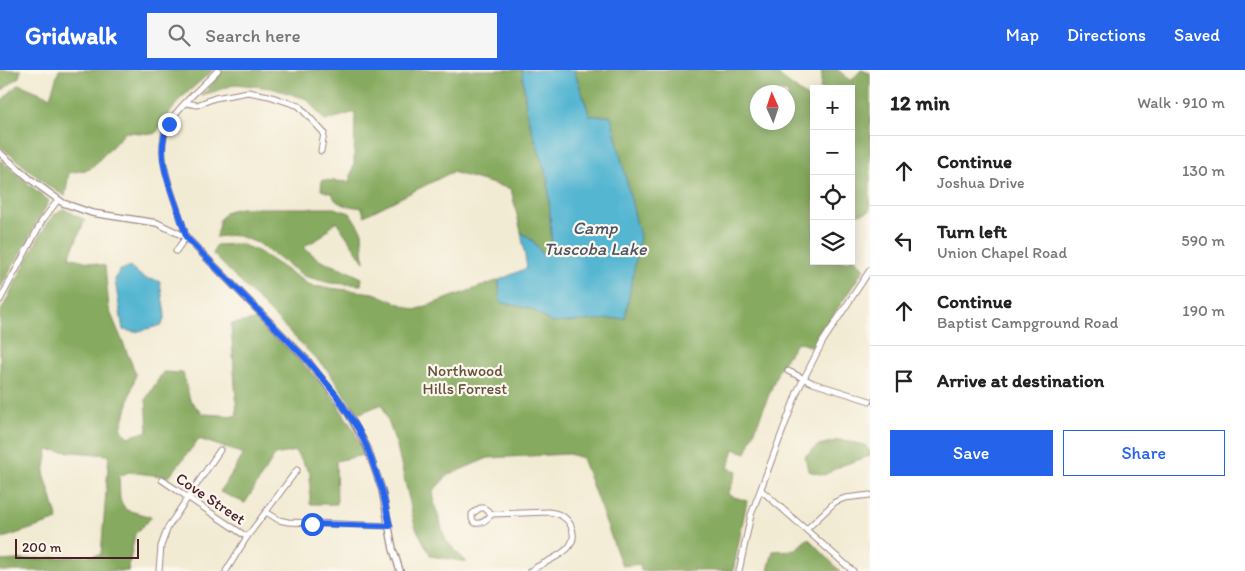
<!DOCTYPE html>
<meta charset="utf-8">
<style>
body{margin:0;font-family:Itim,sans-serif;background:#f6f6f6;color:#222}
.controls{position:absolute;right:15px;top:15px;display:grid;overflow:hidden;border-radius:0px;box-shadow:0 2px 12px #0003}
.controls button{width:45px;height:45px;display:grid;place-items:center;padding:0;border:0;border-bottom:1px solid #e0e0e0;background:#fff;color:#222;font:25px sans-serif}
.compass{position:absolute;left:750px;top:15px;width:45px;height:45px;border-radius:50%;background:#fff;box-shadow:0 2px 12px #0003;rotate:357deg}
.scale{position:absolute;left:15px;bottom:12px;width:124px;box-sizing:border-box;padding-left:5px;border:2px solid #4a1f2b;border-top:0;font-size:14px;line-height:18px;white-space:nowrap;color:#4a1f2b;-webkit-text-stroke:4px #fbf7ec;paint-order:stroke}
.stop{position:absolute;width:15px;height:15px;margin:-11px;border:4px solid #2563eb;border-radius:50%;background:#fff}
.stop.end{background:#2563eb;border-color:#fff;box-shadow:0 1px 5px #0008}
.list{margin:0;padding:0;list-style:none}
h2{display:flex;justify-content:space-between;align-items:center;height:65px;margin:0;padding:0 20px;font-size:21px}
h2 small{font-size:16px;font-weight:400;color:#767676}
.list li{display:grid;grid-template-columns:32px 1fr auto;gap:15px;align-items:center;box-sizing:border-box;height:70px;padding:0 20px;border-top:1px solid #e0e0e0}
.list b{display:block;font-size:19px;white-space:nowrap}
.list p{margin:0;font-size:16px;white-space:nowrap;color:#767676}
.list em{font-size:16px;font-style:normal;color:#767676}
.actions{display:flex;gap:10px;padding:15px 20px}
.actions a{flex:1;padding:11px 0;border:1px solid #2563eb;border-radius:0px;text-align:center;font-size:18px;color:#2563eb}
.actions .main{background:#2563eb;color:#fff}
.icon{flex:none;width:28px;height:28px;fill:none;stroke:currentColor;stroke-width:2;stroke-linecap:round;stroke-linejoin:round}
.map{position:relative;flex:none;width:870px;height:501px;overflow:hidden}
header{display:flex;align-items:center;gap:30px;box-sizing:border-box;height:70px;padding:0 25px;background:#2563eb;color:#fff}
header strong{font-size:24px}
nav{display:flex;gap:28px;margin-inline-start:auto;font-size:18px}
.search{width:350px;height:45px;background:#f6f6f6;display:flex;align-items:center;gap:12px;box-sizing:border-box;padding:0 18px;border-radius:0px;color:#767676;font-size:19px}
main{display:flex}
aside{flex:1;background:#fff}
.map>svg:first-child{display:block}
</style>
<header>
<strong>Gridwalk</strong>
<div class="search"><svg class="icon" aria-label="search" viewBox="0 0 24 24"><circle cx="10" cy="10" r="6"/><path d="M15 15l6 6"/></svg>Search here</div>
<nav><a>Map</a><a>Directions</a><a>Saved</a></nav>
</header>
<main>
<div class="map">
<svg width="870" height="501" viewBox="0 0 870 501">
<rect width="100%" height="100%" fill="#fbf7ec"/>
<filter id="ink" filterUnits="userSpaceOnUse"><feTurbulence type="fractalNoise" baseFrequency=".02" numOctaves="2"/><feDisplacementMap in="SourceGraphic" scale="10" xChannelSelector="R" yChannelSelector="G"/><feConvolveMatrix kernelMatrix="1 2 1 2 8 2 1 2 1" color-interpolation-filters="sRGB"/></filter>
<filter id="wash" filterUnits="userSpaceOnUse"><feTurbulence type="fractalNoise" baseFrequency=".0096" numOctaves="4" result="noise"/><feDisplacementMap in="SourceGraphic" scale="20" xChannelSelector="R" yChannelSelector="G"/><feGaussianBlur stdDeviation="1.12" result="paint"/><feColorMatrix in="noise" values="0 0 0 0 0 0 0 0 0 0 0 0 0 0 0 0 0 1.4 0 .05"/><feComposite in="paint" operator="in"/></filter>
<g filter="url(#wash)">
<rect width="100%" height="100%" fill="#f2ebd4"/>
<g fill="#86aa5f" stroke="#686445" fill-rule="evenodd">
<polygon points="0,0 21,0 19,7 0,22"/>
<polygon points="59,0 213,0 179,30 155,64 126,62 90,99 69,103 65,126 46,114 0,76 0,36 4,28 19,14 50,27"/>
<path d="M223,0h299l5,44 21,66 4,70 -9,5 -9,-13 -13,-10 -10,-43 -59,-17 -88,44 -2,-8c-11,-2 -28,-2 -29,-14l-12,-4 1,-10 27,2 5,-18 1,-52 -30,9 -18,-22 -36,-11 -35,-4 -34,12z"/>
<path d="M574,0h206l-1,6 33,25 2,-2v162h37v-7l13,15 -52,78 -15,-5 -18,27 -33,84 -12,-4 -6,19 9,3 -9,24 19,6 -14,70h-92l-1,-7 -18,2 -40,-108 -13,-4 -81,4 -40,17 -15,16 2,15 11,35 21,21 -36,-6 -16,-30 -18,-80 -15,-42 -24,10 -30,-43 -115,-117 3,-9 24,-1 18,7 53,35 63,7 41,17 84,-30 2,22 31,7 20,14 38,-207zM758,22h30v30h-30z"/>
<polygon points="822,0 838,0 851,11 861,0 870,3 870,141 851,146 851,19 820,19"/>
<polygon points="0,90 49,131 0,219"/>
<polygon points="240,138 334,138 350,143 362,162 364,192 336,151 321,167 303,177 321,191 341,198 362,208 361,215 330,213 304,206 258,173 235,165 216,167 220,149 227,141"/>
<polygon points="64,139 85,150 69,187 105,196 109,239 136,304 121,359 128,367 148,361 146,329 163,302 183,303 190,330 203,344 237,346 231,254 261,249 327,319 354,360 364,385 336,391 337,434 310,434 310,403 295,381 275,385 245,433 220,422 244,384 199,369 169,407 129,402 119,406 120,430 126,440 152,447 135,464 128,501 0,501 0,491 101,485 109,385 48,380 44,403 58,450 0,469 0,243 41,163 54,145"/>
<polygon points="839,370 865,375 870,382 870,386 843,395 824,405 808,401 805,386 819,375"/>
<polygon points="808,468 840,501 768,501 773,481 795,480"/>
</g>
<g fill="#54b6d2" stroke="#4f6a7e">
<polygon points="522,0 574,0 590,46 611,46 640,167 625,248 552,253 532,239 500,232 499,210 527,198 521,162 534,172 543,185 552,180 548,110 527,44"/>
<path d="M128,197c9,2 11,10 19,12 6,1 8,0 13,3l5,33 -3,10 -27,7 -12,-2 -8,-50 4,-9z"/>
</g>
</g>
<g filter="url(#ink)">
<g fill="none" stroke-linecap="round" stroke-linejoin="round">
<g stroke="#9e8580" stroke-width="7">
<g id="minor">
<polyline points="186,33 197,35 215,28 248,22 269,26 299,36 324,63 321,81"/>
<path d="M176,181l10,-14c-7,-33 -37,-83 -16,-116 13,-19 32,-34 48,-51"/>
<polyline points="0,230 42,151 58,130"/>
<polyline points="788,301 813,313 870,331"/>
<polyline points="162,410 247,467"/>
<polyline points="761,420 853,501"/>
<path d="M480,438h4l8,6c-6,6 -9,10 -17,9l-3,-4v-5z"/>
<polyline points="266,442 279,450 288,452 390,456"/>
<path d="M492,444l57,-2c9,1 18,5 22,14 12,26 -26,34 -41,45"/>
<polyline points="807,459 835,432 845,428 870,425"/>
<polyline points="159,501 161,476 168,457 220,380"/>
<polyline points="226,501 247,467 297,400"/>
<polyline points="739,501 751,445 798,320 823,271 870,200"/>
</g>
</g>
<g stroke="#9e8580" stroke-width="8">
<polyline id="tertiary" points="0,83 30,109 63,133 92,143 157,153 186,167 307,290 347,341 367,377 382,420 393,479 400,501"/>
</g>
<use href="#minor" stroke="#fff" stroke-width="5"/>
<use href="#tertiary" stroke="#fff" stroke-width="5.5"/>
</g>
</g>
<g fill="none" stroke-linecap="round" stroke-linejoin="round" filter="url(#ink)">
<path stroke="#2563eb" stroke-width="6" d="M169,54c-19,34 10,79 17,113l121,123 29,35 22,34 9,18 15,43 8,36 -78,-2"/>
</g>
<g text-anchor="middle" stroke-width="4.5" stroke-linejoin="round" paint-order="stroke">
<g font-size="16" fill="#66513e" stroke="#fbf7ec">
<text x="465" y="306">Northwood<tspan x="465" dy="18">Hills Forrest</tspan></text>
</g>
<g font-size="16" fill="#4a1f2b" stroke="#fbf7ec">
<text transform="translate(211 428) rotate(34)" y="6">Cove Street</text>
</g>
<g font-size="18" font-style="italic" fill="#4e5465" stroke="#fbf7ec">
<text x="595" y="164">Camp<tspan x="595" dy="21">Tuscoba Lake</tspan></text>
</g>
</g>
</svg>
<div class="controls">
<button>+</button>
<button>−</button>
<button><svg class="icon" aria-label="locate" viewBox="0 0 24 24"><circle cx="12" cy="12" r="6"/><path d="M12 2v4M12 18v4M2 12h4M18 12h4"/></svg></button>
<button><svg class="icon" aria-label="layers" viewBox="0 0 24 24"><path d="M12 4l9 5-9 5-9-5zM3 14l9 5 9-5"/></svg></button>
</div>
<svg class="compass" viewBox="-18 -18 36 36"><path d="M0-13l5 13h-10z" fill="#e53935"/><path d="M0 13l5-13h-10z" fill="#767676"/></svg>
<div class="scale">200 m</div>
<div class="stop" style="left:312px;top:454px"></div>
<div class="stop end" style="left:169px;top:54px"></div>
</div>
<aside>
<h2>12 min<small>Walk · 910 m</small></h2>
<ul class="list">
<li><svg class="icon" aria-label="ahead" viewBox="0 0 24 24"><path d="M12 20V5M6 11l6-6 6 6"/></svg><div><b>Continue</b><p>Joshua Drive</p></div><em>130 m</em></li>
<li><svg class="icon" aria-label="left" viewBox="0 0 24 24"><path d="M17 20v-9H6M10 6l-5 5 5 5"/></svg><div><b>Turn left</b><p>Union Chapel Road</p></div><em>590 m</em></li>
<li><svg class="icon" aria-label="ahead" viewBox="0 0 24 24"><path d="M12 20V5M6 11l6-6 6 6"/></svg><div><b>Continue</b><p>Baptist Campground Road</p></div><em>190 m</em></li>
<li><svg class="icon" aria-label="arrive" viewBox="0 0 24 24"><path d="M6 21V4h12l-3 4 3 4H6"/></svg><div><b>Arrive at destination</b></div></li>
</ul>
<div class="actions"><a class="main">Save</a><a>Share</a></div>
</aside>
</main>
